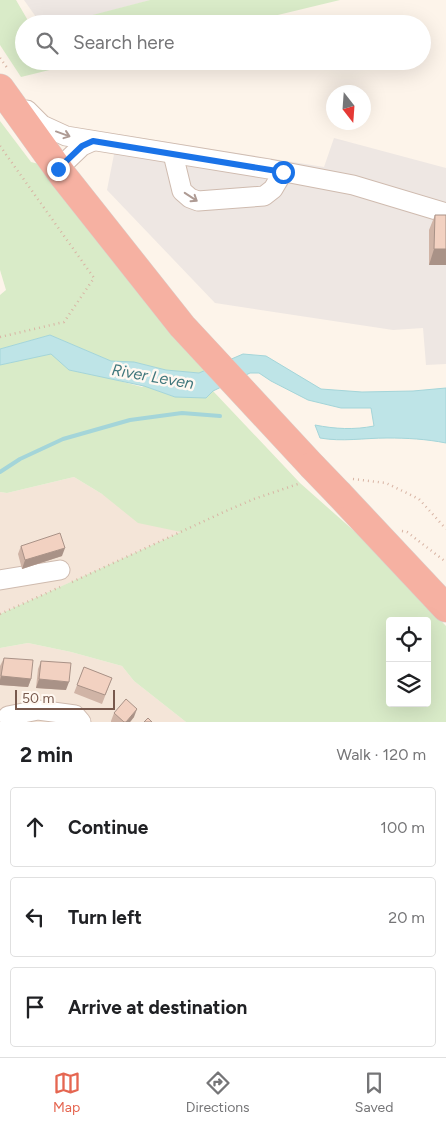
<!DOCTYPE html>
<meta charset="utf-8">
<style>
body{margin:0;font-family:Figtree,sans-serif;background:#f6f6f6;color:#202124}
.controls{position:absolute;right:15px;bottom:15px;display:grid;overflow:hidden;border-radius:5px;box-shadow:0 5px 20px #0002}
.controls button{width:45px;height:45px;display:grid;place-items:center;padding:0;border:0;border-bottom:1px solid #e0e0e0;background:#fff;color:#202124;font:25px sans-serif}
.compass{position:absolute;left:326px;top:85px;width:45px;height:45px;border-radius:50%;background:#fff;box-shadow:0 5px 20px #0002;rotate:163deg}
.scale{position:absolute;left:15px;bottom:12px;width:100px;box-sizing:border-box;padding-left:5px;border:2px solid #78594d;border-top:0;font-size:14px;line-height:18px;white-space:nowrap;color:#78594d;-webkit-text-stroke:4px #fff8f1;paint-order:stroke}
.stop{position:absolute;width:15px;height:15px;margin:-11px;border:4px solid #1a73e8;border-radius:50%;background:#fff}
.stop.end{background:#1a73e8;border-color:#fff;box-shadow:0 1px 5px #0008}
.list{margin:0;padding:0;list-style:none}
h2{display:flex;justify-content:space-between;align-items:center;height:65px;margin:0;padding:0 20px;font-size:21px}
h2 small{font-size:16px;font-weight:400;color:#757577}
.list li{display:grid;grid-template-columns:32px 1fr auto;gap:15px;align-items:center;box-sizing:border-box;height:80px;margin:0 10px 10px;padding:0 10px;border:1px solid #e0e0e0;border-radius:5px}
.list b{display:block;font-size:19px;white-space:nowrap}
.list em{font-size:16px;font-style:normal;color:#757577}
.icon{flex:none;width:28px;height:28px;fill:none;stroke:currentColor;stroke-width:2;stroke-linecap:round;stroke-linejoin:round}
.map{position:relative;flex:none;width:446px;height:722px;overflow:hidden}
.search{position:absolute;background:#fff;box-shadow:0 5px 20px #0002;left:15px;right:15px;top:15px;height:55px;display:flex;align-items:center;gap:12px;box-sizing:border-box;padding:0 18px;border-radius:28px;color:#757577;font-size:19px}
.sheet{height:335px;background:#fff}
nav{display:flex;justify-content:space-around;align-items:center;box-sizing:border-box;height:70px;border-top:1px solid #e0e0e0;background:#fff;font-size:14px;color:#757577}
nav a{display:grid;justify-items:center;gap:2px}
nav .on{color:#e56651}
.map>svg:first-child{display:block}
</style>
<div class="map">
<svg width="446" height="722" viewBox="0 0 446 722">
<rect width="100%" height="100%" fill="#fdf4ea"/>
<g fill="#f4e5d8">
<polygon points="74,477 102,494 182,532 0,614 0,492 7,493"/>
<polygon points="28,643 71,652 122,666 134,681 186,722 0,722 0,648"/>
</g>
<g fill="#eee7e3">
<polygon points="24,0 151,0 60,24 41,24"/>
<polygon points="118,134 324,167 334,138 446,168 446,364 426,365 423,328 393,330 215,303 107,190"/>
</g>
<g fill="#d9ebc8" fill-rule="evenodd">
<polygon points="0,0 16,0 30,24 24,24 24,61 86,61 21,77 0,45"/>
<polygon points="150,0 340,0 241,24 58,24"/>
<polygon points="0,121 31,162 58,169 238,387 199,373 166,370 134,362 111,361 50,335 0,349 0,295 6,290 0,270"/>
<path d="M51,353l18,17 36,7 37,10 2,-1 31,11 14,-1 24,-5 87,92 62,55 84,88v96h-260l-52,-41 -12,-15 -51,-14 -43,-9 -28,5v-34l181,-82 -43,-9 -36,-29 -28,-17 -67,16 -7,-1v-127zM390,621h37v82h-37z"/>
</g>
<path fill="#bee4e7" stroke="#a4d5d9" d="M50,335l61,26 23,1 32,8 33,3 44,-19 23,2 55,33 41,3 51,-1 33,-3v55c-20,-4 -39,-5 -59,-5 -23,0 -45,4 -67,0l-5,-13c20,4 39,5 59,1l-3,-18h-30l-33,-8 -37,-19 -12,-8h-9l-37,18 -7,7 -31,-1 -31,-11 -75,-16 -18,-16 -51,11v-16z"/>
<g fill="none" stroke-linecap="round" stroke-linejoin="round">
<polyline stroke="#a4d5d9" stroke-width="4" points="0,472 20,459 63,439 130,420 182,413 220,416"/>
<g stroke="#cfbbaf" stroke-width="21">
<g id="minor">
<polyline points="27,110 42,125 66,136 269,169 353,185 446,213"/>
<polyline points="173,154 182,191 190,198 198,201 264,196 273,189 283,172"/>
<polyline points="58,169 82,146 93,141"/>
<polyline points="0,580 60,570"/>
<polyline points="8,716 38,710 75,715 81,722"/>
</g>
</g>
<g stroke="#d9d1cd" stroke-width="29">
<g id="highway">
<polyline points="0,88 64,177 182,326 312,466"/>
<polyline points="339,494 446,608"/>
</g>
</g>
<g stroke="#d8b4a4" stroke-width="2.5" stroke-dasharray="1 4" stroke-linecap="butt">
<polyline points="0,58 8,69"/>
<polyline points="0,146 94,278 64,322 0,337"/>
<polyline points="353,479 386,483 419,499 446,529"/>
<polyline points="402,531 407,532 446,562"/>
<polyline points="72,582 226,511 254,499 301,483"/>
<polyline points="0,614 60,587"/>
</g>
<use href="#minor" stroke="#fff" stroke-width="19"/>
<use href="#highway" stroke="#f6b1a2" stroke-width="28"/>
<g stroke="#d9d1cd" stroke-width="29" stroke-linecap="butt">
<polyline id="highway-bridge" points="312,466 339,494"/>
</g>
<use href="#highway-bridge" stroke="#f6b1a2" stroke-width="28"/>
</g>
<g fill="#d0b4a6">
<polygon points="435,215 446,265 429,265 429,230"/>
<polygon points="21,546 62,556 22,569 18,554"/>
<polygon points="4,658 31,679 28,687 0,685 0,666"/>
<polygon points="41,661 66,690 36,688 38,669"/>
<polygon points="84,667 112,678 102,704 74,693"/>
<polygon points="114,713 134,717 130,722 111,722 111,721"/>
</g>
<g fill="#a99287">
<polygon points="434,249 446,249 446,265 429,265"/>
<polygon points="65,548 62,556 22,569 25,560"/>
<polygon points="1,676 31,679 28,687 0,685 0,680"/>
<polygon points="39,679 69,682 66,690 36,688"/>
<polygon points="137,709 134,717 130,722 126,722"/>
</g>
<g fill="#f2d1c1" stroke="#a99287">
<polygon points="435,215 446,215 446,249 434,249"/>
<polygon points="60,533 65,548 25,560 21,546"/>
<polygon points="4,658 33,660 31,679 1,676"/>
<polygon points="41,661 71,663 69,682 39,679"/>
<polygon points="84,667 112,678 105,695 77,685"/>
<polygon points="126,699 137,709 126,722 124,722 114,713"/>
<polygon points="148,718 152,722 144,722"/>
</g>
<defs><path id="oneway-shaft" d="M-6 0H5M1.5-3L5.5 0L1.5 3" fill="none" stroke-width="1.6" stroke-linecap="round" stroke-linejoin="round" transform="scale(1.25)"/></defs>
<g stroke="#ae9b94">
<use href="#oneway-shaft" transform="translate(63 134) rotate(20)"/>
<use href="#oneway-shaft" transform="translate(191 197) rotate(33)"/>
</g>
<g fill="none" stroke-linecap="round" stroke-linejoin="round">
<polyline stroke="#1a73e8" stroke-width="6" points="58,169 82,146 93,141 283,172"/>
</g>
<g text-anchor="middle" stroke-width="5" stroke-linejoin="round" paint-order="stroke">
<g font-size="16" font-style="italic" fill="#40777c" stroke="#fff8f1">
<text transform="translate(153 376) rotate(10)" y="6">River Leven</text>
</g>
</g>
</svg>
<div class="controls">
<button><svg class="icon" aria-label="locate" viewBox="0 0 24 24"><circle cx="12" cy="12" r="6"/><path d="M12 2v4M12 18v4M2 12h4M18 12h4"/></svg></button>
<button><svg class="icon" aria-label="layers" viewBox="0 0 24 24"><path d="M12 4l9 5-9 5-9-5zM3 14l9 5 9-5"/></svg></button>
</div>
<svg class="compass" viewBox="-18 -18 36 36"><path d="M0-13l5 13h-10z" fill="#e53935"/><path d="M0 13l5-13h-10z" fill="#757577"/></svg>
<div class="scale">50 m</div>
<div class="stop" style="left:283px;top:172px"></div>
<div class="stop end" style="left:58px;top:169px"></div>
<div class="search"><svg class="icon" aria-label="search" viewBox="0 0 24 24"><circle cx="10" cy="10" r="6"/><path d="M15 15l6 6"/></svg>Search here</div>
</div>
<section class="sheet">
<h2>2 min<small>Walk · 120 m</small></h2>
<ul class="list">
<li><svg class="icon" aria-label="ahead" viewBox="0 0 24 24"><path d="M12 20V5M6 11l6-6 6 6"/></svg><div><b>Continue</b></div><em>100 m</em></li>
<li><svg class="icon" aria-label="left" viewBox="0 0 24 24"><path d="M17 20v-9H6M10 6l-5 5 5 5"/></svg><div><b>Turn left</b></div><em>20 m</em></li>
<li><svg class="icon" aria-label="arrive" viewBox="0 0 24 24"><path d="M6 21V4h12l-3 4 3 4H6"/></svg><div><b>Arrive at destination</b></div></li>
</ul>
</section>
<nav>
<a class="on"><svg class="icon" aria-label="map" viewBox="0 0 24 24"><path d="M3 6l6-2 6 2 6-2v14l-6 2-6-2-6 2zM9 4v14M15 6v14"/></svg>Map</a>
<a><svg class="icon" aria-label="directions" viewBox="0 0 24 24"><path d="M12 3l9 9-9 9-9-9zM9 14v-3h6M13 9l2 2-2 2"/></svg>Directions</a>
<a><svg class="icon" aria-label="saved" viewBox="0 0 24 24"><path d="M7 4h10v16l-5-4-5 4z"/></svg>Saved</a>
</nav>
